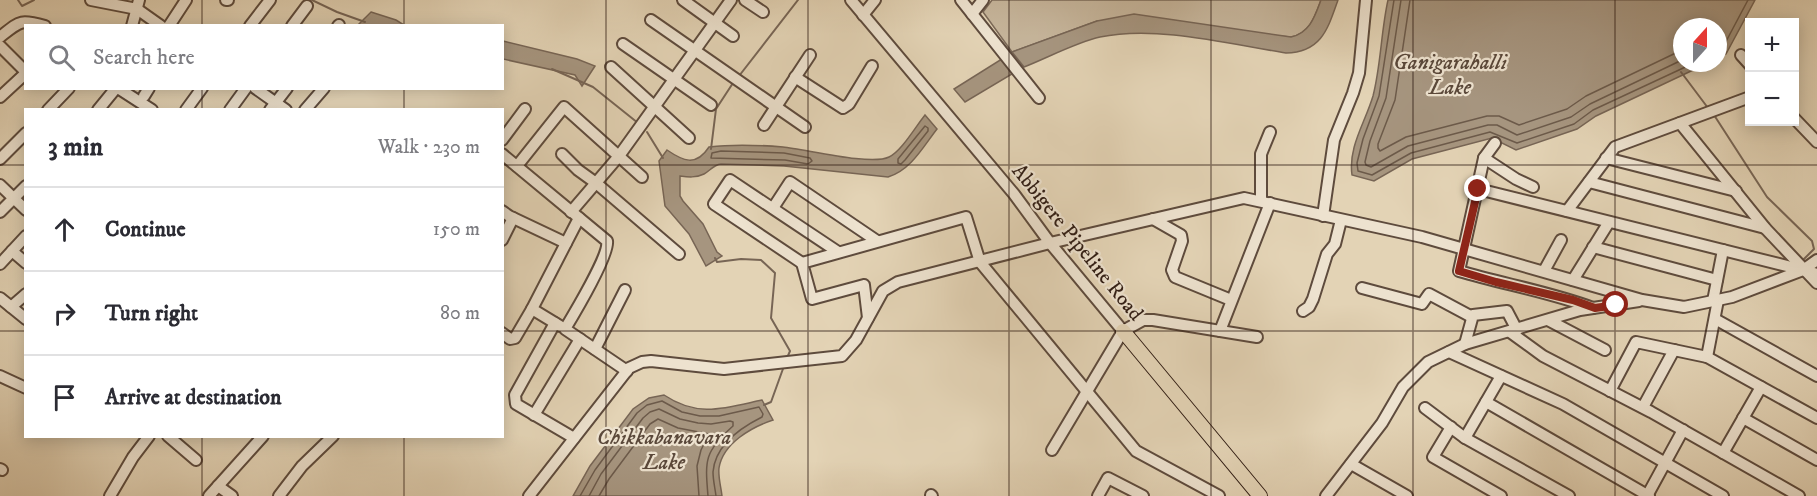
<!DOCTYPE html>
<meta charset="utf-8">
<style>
body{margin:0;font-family:"IM FELL DW Pica",serif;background:#f2f2f3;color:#2b2b33}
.controls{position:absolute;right:18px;top:18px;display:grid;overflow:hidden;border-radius:0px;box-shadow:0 3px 15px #0003}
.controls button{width:54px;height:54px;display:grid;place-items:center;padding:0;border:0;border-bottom:2px solid #e1e1e2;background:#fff;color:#2b2b33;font:30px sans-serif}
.compass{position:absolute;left:1673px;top:18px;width:54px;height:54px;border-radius:50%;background:#fff;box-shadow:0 3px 15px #0003;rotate:21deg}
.stop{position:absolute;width:18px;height:18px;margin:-14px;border:4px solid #8f2418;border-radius:50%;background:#fff}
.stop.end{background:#8f2418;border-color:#fff;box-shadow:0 2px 6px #0008}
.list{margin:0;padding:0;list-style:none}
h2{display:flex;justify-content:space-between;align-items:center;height:78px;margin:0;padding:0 24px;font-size:26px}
h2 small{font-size:20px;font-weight:400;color:#7c7c81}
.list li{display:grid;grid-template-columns:39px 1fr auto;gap:18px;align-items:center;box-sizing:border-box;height:84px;padding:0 24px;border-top:2px solid #e1e1e2}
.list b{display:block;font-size:22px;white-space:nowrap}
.list em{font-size:20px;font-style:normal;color:#7c7c81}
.icon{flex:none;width:33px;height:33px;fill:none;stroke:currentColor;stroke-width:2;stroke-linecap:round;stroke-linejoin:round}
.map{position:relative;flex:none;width:1817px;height:496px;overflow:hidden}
.search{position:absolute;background:#fff;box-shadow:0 3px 15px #0003;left:24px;top:24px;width:480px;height:66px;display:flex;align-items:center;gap:15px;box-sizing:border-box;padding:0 21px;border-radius:0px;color:#7c7c81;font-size:22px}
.panel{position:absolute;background:#fff;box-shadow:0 3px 15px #0003;left:24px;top:108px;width:480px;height:330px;border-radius:0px}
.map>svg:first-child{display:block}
</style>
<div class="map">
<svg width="1817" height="496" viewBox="0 0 1817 496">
<rect width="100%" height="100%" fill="#e3d3b5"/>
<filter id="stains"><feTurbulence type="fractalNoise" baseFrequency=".00333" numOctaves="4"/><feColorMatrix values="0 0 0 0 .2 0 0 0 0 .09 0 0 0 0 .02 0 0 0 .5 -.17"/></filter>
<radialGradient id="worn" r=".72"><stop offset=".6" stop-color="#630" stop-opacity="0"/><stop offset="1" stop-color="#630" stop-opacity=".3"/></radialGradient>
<path fill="#c5b49a" stroke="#7b6958" stroke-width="1.5" d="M992,0h329c-6,16 -11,33 -30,37l-194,-16 -85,31 -29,-40z"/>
<g fill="#a6957f" stroke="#776555" stroke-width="1.5">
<path d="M1321,0h17c-10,28 -16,52 -52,53 -56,-9 -130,-28 -186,-16 -23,5 -53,21 -76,30l-12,-15 85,-31 37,-7 157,23c19,-4 24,-21 30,-37z"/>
<path d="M1388,0h367l-29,54 -8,4v-31h-36v36h26l-112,53 -19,13 -61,21 -24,-12 -80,21 -38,22 -22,-6c-4,-28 13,-52 21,-79 8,-31 8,-65 15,-96z"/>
<polygon points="371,12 396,20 404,25 358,25"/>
<polygon points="503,41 577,59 595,66 582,86 575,75 503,59"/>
<polygon points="1005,57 1017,71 965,102 954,89"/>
<path d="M925,115l12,14c-14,18 -26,41 -49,48l-104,-11 -63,-2c-8,1 -11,7 -17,10 -8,4 -16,3 -24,2v20l3,5 20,23 14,28 5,4 -16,10 -17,-32 -24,-28 -6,-45 8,-11c16,11 29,17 42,-3 24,-3 50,-2 74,0 22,2 88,19 106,10 12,-5 27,-31 36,-42z"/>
<path d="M664,395c34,23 61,13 98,5l11,20c-21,7 -50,23 -54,48 -1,10 2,18 3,28h-149l17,-30 43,-57 16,-11z"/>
</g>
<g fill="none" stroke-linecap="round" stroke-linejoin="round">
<g stroke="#6c5a4a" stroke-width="1.5">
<polyline points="1394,0 1379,96 1363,139 1357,163 1358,171 1372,175 1411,153 1490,132 1517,143 1574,124 1593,110 1694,63"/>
<polyline points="1401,0 1386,98 1370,141 1365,162 1366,165 1371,167 1408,146 1488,125 1497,125 1517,135 1571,117 1590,104 1682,60"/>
<polyline points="1410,0 1395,100 1378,144 1378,148 1380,151 1406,137 1487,116 1499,116 1519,125 1567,109 1586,96 1682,50"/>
<polyline points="1718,51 1722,49 1748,0"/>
<polygon points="925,126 928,128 928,131 905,160 901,164 898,163 898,159"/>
<polygon points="721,151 784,153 810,158 812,161 808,164 785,160 711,158 712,153"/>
<path d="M580,496l15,-26 42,-57 10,-8 15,-4 20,11 18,4h19l40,-9 4,7 -1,3c-22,11 -47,28 -49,55 0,8 2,16 3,24"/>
<path d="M589,496l12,-22 42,-56 7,-6 9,-3 21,10 18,4 13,1 19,-3 3,1v4c-29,26 -28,34 -25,70"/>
<polyline points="599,496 609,479 650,424 658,419 678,428 709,434 701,450 697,466 699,496"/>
</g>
<g stroke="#776555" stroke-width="2">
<polyline points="18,0 22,6 34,0"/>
<polyline points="312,0 337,12 365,22"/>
<polyline points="552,69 593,87 638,123"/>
<polyline points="1681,72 1708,108"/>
<polyline points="739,76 798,0"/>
<polyline points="1714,115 1767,197 1812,241 1814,249 1804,259"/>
<polyline points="647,132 663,158"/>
<polyline points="711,149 716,109 733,83"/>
<polyline points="715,258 717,262 741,259 761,260 775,273 771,318 790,351 787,358"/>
<polyline points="764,405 771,402 784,366"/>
</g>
<g stroke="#5e4b3d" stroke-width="14">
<g id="minor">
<polyline points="91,0 137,9 161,26"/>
<polyline points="226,0 228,0"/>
<polyline points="683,0 733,36"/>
<polyline points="745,0 763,12"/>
<polyline points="851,0 1014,194 1050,243 1123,331"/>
<polyline points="961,0 1039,98"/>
<polyline points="972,14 983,0"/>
<polyline points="863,15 875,0"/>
<polyline points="651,20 805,127"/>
<polyline points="132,26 139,0"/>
<polyline points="169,26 186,0"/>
<polyline points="250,26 270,0"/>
<polyline points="292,26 307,6"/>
<polyline points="338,26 339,25"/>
<path d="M0,37c20,-16 20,-18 45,-11"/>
<polyline points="623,44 711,105"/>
<polyline points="0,46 26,72"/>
<polyline points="1741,55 1750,65"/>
<polyline points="611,67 689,138"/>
<polyline points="795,77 843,108 849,104 872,66"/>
<polyline points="118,88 152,110"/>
<polyline points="255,88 286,110"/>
<polyline points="144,96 149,88"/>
<polyline points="0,97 26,73"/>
<polyline points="48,110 69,88"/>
<polyline points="98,110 116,88"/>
<polyline points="186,110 202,88"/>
<polyline points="230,110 246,88"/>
<polyline points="270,110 287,88"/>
<polyline points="305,110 324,88"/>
<polyline points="1794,118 1817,142"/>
<polyline points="1680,123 1765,228 1817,283"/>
<polyline points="764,125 810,55"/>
<polyline points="502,140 525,109"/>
<path d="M1495,143l-11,15 -25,113c44,13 91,21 134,37"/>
<path d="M502,154l105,87c3,13 -33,73 -42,88l62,42"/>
<polyline points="562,154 578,170 596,183 679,254"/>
<polyline points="1484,158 1516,179 1533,187"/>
<polyline points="1606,158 1736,191"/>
<polyline points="0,159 26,133"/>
<polyline points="517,166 564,107 642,177"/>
<polyline points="1589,182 1765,228"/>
<polyline points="0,185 26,210"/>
<polyline points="1478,189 1803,270 1817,260"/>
<polyline points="1261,201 1261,154 1270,132"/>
<polyline points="773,208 790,182 877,241"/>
<polyline points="502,211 509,216 566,243"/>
<polyline points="1567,211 1615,147 1750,97"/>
<polyline points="0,212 26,186"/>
<polyline points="571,212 619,156 731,0"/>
<polyline points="1323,216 1334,140 1353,93 1359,73 1366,0"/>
<polyline points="1153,219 1181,235 1182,241 1172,270 1175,277 1231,300"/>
<polyline points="502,240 513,218"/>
<polyline points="1593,247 1717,280"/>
<polyline points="12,251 26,263"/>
<polyline points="802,263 714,204 730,180 838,252"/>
<polyline points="0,264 26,236"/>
<polyline points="1544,271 1561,240"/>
<polyline points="1573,280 1609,222"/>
<polyline points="1362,288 1422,304 1429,294 1472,317"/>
<polyline points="0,298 26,319"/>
<polyline points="1713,301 1723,250"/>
<polyline points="11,307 26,294"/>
<polyline points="1303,311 1309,307 1313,299 1327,254 1335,244 1341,220"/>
<polyline points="868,318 864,285 812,299 802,263 966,217 980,262 1136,451 1219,496"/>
<polyline points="1715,319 1817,376"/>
<polyline points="1548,320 1605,350"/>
<polyline points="555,323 515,395 516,404 574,438"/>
<polyline points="560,326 532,309 579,218"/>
<polyline points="1220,331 1270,203"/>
<polyline points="1510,332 1543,356 1651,412 1799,496"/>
<polyline points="502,333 510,339 515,338 532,309"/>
<polyline points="1465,344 1473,315 1507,311 1517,330"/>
<polyline points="595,349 625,290"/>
<polyline points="1449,352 1563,404 1723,496"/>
<polyline points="1707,357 1718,300"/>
<polyline points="0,376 26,388"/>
<polyline points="1610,391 1636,342 1707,357 1817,418"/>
<polyline points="1486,402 1649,496"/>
<polyline points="1643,407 1674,350"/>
<polyline points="1425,408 1465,438 1569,496"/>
<polyline points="534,415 580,339"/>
<polyline points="1743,418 1817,460"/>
<polyline points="1451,427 1433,457 1501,496"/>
<polyline points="168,436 196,460"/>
<polyline points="1465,438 1501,376"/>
<polyline points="1052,450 1123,331 1143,320 1153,320 1257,337"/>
<polyline points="1723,453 1761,387"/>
<polyline points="1351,464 1407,496"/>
<polyline points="0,469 2,470"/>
<polyline points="218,486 232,496"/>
<polyline points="931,495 932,496"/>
<polyline points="110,496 133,457 149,436"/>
<polyline points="209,496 263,436"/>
<polyline points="279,496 302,466 333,436"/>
<polyline points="529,496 629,368 642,362 651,361 724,369 842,356 856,340 883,291 898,282 1050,243 1244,198 1422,237 1642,300 1684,307 1732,297 1803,270 1817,274"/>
<polyline points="1098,496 1108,478 1143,496"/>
<polyline points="1326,496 1382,423 1403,387 1428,362 1465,344 1580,310 1639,301"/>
<polyline points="1647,496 1683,430"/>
</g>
</g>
<g stroke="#311e15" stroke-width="16">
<polyline id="major" points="1123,331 1260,496"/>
</g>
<use href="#minor" stroke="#ede2cf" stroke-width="10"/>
<use href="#major" stroke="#e3d3b5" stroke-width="14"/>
</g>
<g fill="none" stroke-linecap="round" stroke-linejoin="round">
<polyline stroke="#8f2418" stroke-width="8" points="1478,189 1459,271 1496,282 1573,300 1595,308 1616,305"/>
</g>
<path fill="none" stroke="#311e15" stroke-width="1.5" stroke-opacity="0.55" d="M202,0v26M404,0v26M606,0v496M808,0v496M1009,0v496M1211,0v496M1413,0v496M1615,0v496M202,88v22M404,88v22M0,165h26M502,165h1315M0,331h26M502,331h1315M202,436v60M404,436v60"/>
<g text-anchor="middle" stroke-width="4.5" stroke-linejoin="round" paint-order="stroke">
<g font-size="21" fill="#311e15" stroke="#ede2cf">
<text transform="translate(1078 242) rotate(51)" y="7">Abbigere Pipeline Road</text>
</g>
<g font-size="22" font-style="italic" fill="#5a483a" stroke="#ede2cf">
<text x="1450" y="69">Ganigarahalli<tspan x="1450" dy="25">Lake</tspan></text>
<text x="664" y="444">Chikkabanavara<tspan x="664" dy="25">Lake</tspan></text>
</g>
</g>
<rect width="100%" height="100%" filter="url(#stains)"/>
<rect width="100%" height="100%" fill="url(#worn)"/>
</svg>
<div class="controls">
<button>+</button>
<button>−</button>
</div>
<svg class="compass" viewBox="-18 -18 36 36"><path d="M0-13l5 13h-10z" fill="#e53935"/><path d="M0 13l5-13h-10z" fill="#7c7c81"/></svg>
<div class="stop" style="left:1616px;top:305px"></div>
<div class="stop end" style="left:1478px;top:189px"></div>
<div class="search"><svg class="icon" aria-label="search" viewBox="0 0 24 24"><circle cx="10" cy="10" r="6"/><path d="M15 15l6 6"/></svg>Search here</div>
<section class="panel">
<h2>3 min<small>Walk · 230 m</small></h2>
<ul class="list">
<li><svg class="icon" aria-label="ahead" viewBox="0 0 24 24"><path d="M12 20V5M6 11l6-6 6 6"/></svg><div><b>Continue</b></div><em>150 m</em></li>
<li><svg class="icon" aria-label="right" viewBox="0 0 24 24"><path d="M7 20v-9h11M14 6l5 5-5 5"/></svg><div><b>Turn right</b></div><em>80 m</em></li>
<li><svg class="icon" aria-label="arrive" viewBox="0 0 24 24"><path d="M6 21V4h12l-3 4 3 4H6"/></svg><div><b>Arrive at destination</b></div></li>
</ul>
</section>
</div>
